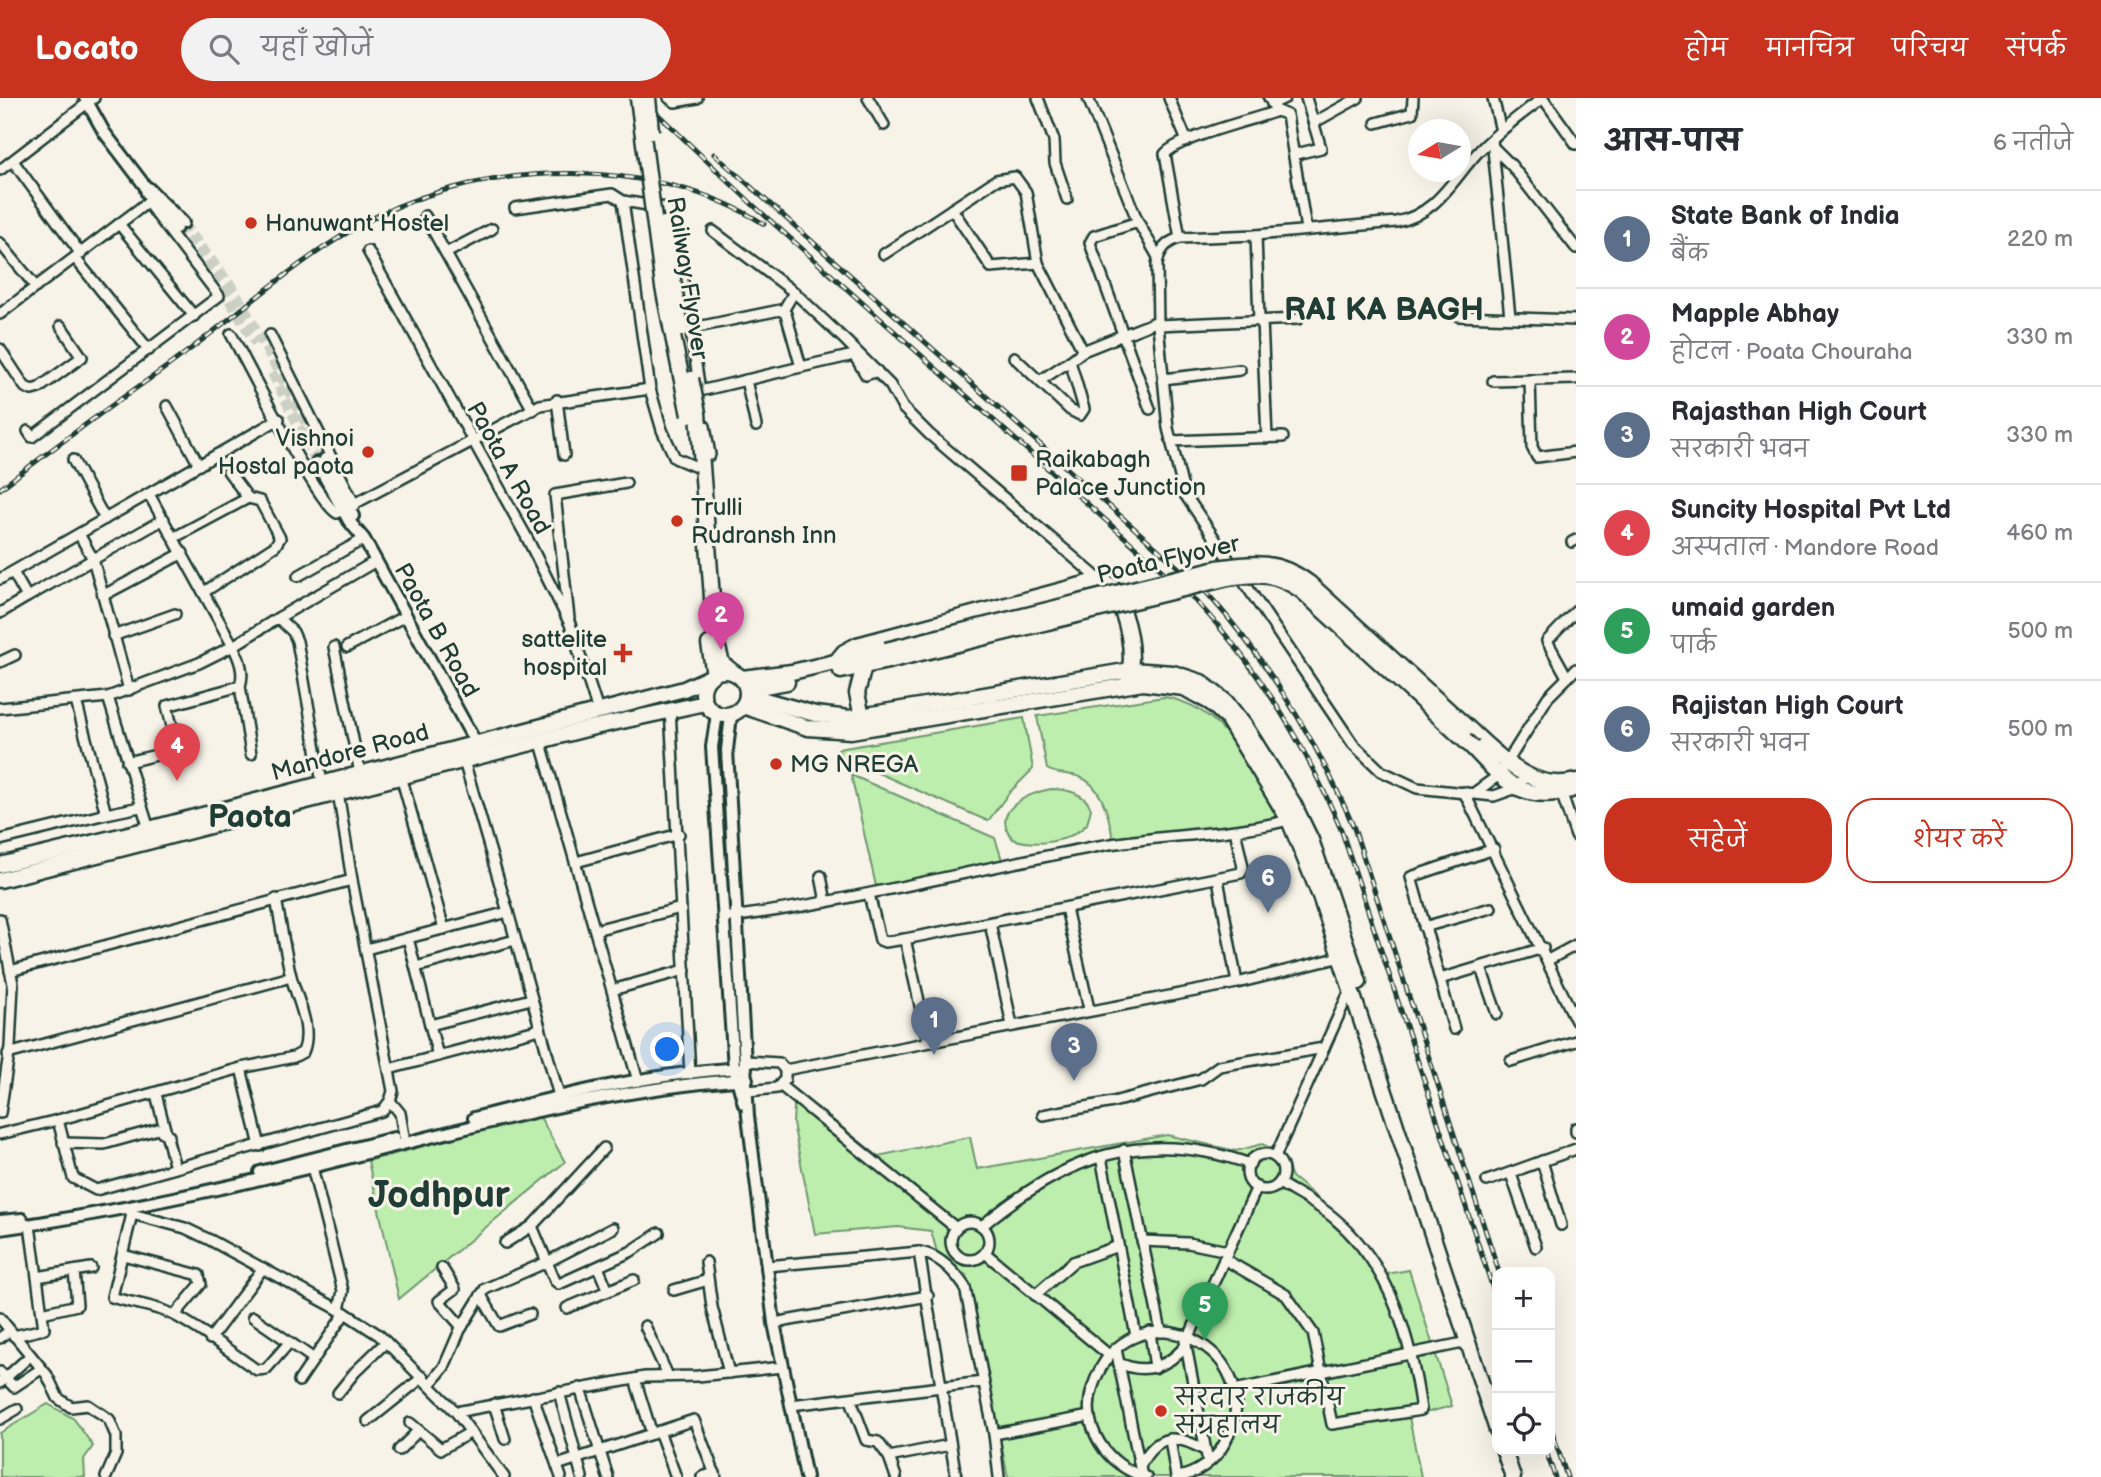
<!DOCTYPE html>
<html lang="hi">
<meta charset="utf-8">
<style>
body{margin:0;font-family:"Balsamiq Sans","Playpen Sans Deva",sans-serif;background:#f2f2f3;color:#2b2b33}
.controls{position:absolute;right:21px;bottom:21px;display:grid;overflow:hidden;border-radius:14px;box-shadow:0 7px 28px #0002}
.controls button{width:63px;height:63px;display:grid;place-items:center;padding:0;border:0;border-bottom:2px solid #e1e1e2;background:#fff;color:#2b2b33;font:35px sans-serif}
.compass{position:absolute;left:1408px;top:21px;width:63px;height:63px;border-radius:50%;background:#fff;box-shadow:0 7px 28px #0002;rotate:259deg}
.you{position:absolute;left:668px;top:952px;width:24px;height:24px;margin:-18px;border:5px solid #fff;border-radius:50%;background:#1a73e8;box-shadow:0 0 0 10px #1a73e833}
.badge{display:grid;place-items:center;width:46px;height:46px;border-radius:50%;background:#c8321e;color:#fff;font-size:23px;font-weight:700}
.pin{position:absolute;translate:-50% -58px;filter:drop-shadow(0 2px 4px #0008)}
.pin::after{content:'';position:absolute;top:37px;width:24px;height:21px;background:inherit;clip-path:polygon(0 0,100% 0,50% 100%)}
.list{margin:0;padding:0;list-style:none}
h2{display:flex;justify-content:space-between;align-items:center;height:91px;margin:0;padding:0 28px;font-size:30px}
h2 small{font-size:23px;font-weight:400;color:#7c7c81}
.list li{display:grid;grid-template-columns:46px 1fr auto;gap:21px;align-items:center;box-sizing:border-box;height:98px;padding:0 28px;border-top:2px solid #e1e1e2}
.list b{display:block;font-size:26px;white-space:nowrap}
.list p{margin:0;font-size:23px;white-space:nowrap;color:#7c7c81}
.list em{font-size:23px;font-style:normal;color:#7c7c81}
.actions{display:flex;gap:14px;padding:21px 28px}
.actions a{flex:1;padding:16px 0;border:2px solid #c8321e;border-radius:28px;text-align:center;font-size:24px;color:#c8321e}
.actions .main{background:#c8321e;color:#fff}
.icon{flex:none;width:38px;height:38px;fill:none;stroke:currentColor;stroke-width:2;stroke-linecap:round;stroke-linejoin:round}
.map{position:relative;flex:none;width:1576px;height:1379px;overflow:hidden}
header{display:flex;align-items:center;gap:42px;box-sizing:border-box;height:98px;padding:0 35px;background:#c8321e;color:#fff}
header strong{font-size:33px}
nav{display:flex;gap:38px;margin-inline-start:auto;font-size:24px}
.search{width:490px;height:63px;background:#f2f2f3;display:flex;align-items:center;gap:18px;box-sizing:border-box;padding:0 24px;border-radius:38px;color:#7c7c81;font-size:26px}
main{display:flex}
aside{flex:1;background:#fff}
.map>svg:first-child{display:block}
</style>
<header>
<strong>Locato</strong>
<div class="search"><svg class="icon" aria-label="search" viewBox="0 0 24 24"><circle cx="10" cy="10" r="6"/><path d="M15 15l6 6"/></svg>यहाँ खोजें</div>
<nav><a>होम</a><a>मानचित्र</a><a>परिचय</a><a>संपर्क</a></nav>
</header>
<main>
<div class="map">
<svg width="1576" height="1379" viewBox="0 0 1576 1379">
<rect width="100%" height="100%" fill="#f7f3e8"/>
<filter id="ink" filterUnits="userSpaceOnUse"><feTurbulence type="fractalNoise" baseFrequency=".0143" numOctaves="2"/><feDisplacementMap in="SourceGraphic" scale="14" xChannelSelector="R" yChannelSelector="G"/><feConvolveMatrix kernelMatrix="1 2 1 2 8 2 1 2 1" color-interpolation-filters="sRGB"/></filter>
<g filter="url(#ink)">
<g fill="#beeead" stroke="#6e9670" stroke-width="2">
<path d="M1164,599c64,10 86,73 114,123l-165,21c-3,-22 -10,-55 -33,-64 -11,-4 -23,-2 -33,-8l-10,-53z"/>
<polygon points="1024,620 1033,671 1009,695 988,723 841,659 838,651"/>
<polygon points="851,677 995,740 1003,765 876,788"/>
<path d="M1051,691c15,0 35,4 40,20l-4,15c-16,18 -51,23 -74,15 -24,-28 14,-46 38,-50z"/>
<polygon points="795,992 878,1058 970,1039 977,1071 1167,1037 1236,1053 1262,1046 1282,1055 1292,1079 1344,1122 1382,1177 1409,1172 1452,1308 1409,1319 1421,1379 1008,1379 966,1177 939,1161 931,1133 898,1129 815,1136 793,1025"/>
<polygon points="539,1017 565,1064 399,1201 368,1063"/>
<polygon points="48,1306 74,1321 93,1348 84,1361 85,1379 0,1379 0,1335"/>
</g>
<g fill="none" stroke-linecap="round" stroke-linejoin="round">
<g stroke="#cccfc4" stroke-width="10" stroke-dasharray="10 5" stroke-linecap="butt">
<polyline points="183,125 235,193 325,361"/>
<polyline points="176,130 214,177 256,246"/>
<polyline points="272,275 317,365"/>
</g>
<g stroke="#1f3d34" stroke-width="14">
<g id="minor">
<polyline points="669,0 675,4 697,0"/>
<polyline points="868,0 884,27"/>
<polyline points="1038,0 1054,42 1055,65 1067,101"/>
<polyline points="1088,0 1138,124 1158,159"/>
<polyline points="1169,0 1187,43"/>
<polyline points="1269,0 1277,13"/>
<polyline points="1493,0 1501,33"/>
<polyline points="1543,0 1576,46"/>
<polyline points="1272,6 1285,0"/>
<polyline points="1315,24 1358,0"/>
<polyline points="1376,25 1412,15 1413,0"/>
<polyline points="1492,41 1510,219"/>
<polyline points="1495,51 1512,68 1576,150"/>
<polyline points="1296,56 1321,50 1306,0"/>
<polyline points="13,63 81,156"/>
<polyline points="0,72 94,0"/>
<polyline points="623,103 650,291"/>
<polyline points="515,110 612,96 623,103 666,110 674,125 699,286"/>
<polyline points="952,111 991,169 1038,165"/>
<polyline points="425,118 533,312"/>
<polyline points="1138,124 1094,138 1090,145 1150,311"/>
<polyline points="119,126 194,218"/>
<polyline points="713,133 794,194 846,243 890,287 903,310 929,336 1100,482"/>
<polyline points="1256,137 1259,222"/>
<path d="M1180,140l-15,-84c14,-17 88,-34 112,-43l10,4 19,114"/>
<polyline points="0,145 36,189"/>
<polyline points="368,153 526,438 570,526 598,613"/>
<polyline points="446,155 492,131"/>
<polyline points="884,156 996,82 1015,79 1026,94 1038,165 1083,253"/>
<polyline points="75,160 149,252"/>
<polyline points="783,213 794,194"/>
<polyline points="0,216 152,101"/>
<polyline points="1458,218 1576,222"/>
<polyline points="1262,222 1267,340"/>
<polyline points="1158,227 1298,221"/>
<polyline points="688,231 780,212 786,216 801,269 854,257 866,277 877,273"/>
<path d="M231,236c15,27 87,171 106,179l203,-108 110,-16 12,41 13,28 19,8 9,-4"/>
<polyline points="270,237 355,407"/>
<polyline points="0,251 25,289 32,292 39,290 82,259 61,228"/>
<polyline points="1014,259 1070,312 1080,317 1084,311 1070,263 1083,253 1158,223"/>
<polyline points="1163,281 1240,272"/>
<polyline points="746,282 756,328"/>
<polyline points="1041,282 1070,263"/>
<polyline points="1530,282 1532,349 1537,359 1576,354"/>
<polyline points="1493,283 1576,281"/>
<polyline points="700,293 801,269"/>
<polyline points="557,302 564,357"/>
<polyline points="167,308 199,367"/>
<polyline points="705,328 710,357"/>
<polyline points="28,333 32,339 219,198 147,104"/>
<polyline points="1171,343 1283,339"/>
<polyline points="73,362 105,421"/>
<polyline points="79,436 93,461 129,592"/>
<polyline points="175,439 248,400"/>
<polyline points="1572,444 1576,442"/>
<polyline points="298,478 364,441"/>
<polyline points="0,481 279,321"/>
<polyline points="204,494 275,448 280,440 260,403 248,400 228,373"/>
<polyline points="104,497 183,455"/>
<polyline points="27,499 164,421"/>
<polyline points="0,515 27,499 13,474"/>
<polyline points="278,520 376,463"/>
<polyline points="569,520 555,397 626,385"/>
<polyline points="113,538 175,516"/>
<polyline points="334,549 360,675"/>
<polyline points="347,549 405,518"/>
<polyline points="0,564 15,557"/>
<polyline points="1567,579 1547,543 1576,513"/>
<polyline points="240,588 251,656"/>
<polyline points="108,599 149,731"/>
<polyline points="0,610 108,599 199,565 233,548 150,398"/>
<polyline points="670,611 690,976"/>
<polyline points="541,645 638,983"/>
<path d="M127,664l51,-12 -11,-44 73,-20c5,-14 -1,-28 -7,-40l45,-28 15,14 4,9 25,142"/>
<polyline points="401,678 444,831"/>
<path d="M1527,678l-13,13 -20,7 -77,-8 -36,-17 -28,-27 -169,-251 -16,-65 -10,-103 -1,-60c2,-15 9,-23 23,-27l76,-3 140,-13c42,-8 57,-44 84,-72 19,-19 41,-36 63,-52"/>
<polyline points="1560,691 1576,738"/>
<polyline points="1464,694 1576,923"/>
<polyline points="1473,696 1499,677 1548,599 1576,571"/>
<polyline points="106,716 140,709"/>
<polyline points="0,742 106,716 76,603"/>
<polyline points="576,764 679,736"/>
<polyline points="821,778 826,804"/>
<polyline points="1218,781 1237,885"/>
<polyline points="869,796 880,842 885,844 905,841 1241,775 1243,769 1235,732"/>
<polyline points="1066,810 1089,911"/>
<polyline points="508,814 559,998"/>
<path d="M723,820c128,-16 250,-49 376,-72 63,-12 128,-10 190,-26"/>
<polyline points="0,821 13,886 10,949 0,1015"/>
<polyline points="990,825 1012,927"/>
<polyline points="1424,829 1491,810"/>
<polyline points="595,832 681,810"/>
<polyline points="408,840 438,958"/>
<polyline points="905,841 928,943"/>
<polyline points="366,851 508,814 464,663"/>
<polyline points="1548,862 1576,847"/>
<polyline points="416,869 515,842"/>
<polyline points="1481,870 1497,916"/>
<polyline points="10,873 352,782 338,694"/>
<polyline points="1440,881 1543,850"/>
<polyline points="612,892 685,872"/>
<polyline points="430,927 531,901"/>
<polyline points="1454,931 1411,779 1494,751"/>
<polyline points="8,956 291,879"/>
<polyline points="745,963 779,965 785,972 785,981 777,990 748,993"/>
<polyline points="1511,963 1576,943"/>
<polyline points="241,970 260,1048"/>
<polyline points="389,971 540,931"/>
<polyline points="785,972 1237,885 1345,858"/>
<polyline points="781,988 956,1130"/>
<polyline points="156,996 175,1070"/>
<polyline points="390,1003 400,1015 404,1038"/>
<polyline points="1043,1017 1113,1004 1201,981 1219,968 1324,950"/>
<path d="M58,1022l183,-52 53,-11 9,-5c10,-24 -6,-52 -12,-76 -6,-25 -10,-51 -15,-77"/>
<polyline points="1576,1030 1576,1034"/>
<polyline points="0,1036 58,1022 73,1080 96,1092 382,1013 390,1003 393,993 352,782"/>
<polyline points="63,1045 104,1046 158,1031 169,1038"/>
<polyline points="1124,1052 1161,1234"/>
<circle cx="1265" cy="1074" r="18"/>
<polyline points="1101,1059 1136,1238"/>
<polyline points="1275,1059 1351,890"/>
<polyline points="1542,1063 1561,1127"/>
<polyline points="312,1069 343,1193 339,1212"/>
<polyline points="1511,1076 1536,1149"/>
<polyline points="1487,1083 1576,1051"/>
<polyline points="129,1112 132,1116 185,1130 210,1142 345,1215 379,1237 456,1314 504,1379"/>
<path d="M132,1116l-20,83c21,7 42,8 62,18 29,15 56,37 83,55l9,-1 23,-26"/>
<circle cx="970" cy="1143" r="19"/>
<polyline points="532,1128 604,1050"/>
<path d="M982,1128c82,-69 162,-100 268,-62"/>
<polyline points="1142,1143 1188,1145 1228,1153"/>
<polyline points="505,1145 532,1128 555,1183 559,1186 630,1154 659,1135"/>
<polyline points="919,1154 956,1379"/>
<polyline points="985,1155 1109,1257"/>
<polyline points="123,1157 199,1177 201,1186 175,1217"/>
<path d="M1224,1161l62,36 27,38 19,91 89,-14c-10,-71 -30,-144 -87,-192 -16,-14 -37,-24 -55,-35"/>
<polyline points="706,1164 712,1209 729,1275"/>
<path d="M767,1168l152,-14c20,3 35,19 46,35l29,147 5,43"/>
<polyline points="598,1169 608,1193"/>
<polyline points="442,1170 455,1191 439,1203 462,1229"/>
<polyline points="37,1179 91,1170"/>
<polyline points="674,1192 708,1182"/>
<polyline points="481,1197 499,1228 530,1216"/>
<polyline points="1035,1197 1073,1164 1118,1148"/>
<polyline points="567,1210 634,1182"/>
<polyline points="42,1215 77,1207 74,1173"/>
<polyline points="253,1219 314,1261"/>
<polyline points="0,1220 47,1277 58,1300 71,1309 88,1307 109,1321 116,1338 116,1356 106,1379"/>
<polyline points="774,1225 928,1198"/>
<polyline points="645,1228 668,1278"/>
<polyline points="1150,1234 1155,1270"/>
<polyline points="1184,1237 1208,1364"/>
<polyline points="14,1238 44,1231 30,1127"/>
<polyline points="1189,1239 1257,1089"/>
<polyline points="0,1240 9,1233"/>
<polyline points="210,1241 263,1170"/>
<polyline points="1116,1251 1142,1379"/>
<path d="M1119,1265c26,12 49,4 67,-18"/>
<polyline points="0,1274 14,1289 41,1271"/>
<polyline points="635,1281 652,1336"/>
<polyline points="299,1283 345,1215"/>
<polyline points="0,1285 30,1258"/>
<polyline points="430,1286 444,1269 460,1232 485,1191 547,1164 613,1130"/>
<polyline points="580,1290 608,1379"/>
<polyline points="1234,1292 1468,1244"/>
<polyline points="559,1294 582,1379"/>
<polyline points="338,1295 355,1274 386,1244"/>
<polyline points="533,1299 561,1379"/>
<polyline points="851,1302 866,1342 878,1344 889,1359 896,1379"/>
<polyline points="494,1306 505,1341"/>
<polyline points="791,1307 983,1284"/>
<polyline points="456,1314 645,1279 698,1278 783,1269"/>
<polyline points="0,1321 17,1311"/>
<polyline points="368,1323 423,1279"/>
<polyline points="410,1325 441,1351 471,1334"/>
<polyline points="659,1333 676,1379"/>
<polyline points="994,1336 1090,1318"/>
<polyline points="1170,1341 1176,1379"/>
<polyline points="399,1352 418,1333"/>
<polyline points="889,1359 950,1347"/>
<polyline points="557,1367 694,1322 716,1379"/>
<path d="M1140,1368c17,-33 36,-33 66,-15"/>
<polyline points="702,1379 715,1375"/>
<path d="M1146,1379c-39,-10 -67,-51 -53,-91 36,-108 185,-36 131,58 -9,17 -28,30 -46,33"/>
</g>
</g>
<g stroke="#1f3d34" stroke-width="16">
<g id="tertiary">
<polyline points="85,0 104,34 145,88 147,95 176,130"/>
<polyline points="148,90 183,125"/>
<polyline points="325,361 353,418"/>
<polyline points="317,365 349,423 364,441 479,651"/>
<polyline points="717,616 712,649 734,970 744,1006"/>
<polyline points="731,617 727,652 748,1018 774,1225 806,1379"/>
<path d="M474,1020c89,-23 180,-46 272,-50"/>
<polyline points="260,1074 394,1040"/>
<polyline points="0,1123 22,1121"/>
<path d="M0,1131c105,-15 208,-37 312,-62 144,-36 286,-78 435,-88"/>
</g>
</g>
<g stroke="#1f3d34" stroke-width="19">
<g id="primary">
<polyline points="698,315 715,539 722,565 734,575"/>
<polyline points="709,546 714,576"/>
<polyline points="747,597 815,616 849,620 1131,572 1173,575 1201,584 1226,604 1244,627 1293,705 1311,742 1359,884"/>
<polyline points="743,608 808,630 851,633 1143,585 1184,590 1211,605 1227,620 1289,722 1320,798 1497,1332"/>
<polyline points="1504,1353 1513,1379"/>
</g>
</g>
<g stroke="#1f3d34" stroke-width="19">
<g id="trunk">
<path d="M835,565l9,-11 13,-7 243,-65 13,7c14,33 23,62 15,97"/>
<circle cx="725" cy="595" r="22"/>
<polyline points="841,573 888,563"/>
<polyline points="742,580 792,574 886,552"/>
<polyline points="747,591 787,584"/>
<polyline points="862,619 857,595 864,568"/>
<path d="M1468,630c30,27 63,65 108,53"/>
<path d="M1473,650c32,34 49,55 98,42"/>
<polyline points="0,767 149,731 684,591 710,579"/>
<polyline points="0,782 590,630 705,605"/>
</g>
</g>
<use href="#minor" stroke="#f7f3e8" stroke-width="9"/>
<use href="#tertiary" stroke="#f7f3e8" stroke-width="10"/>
<use href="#primary" stroke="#f7f3e8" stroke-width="14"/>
<use href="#trunk" stroke="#f7f3e8" stroke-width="14"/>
<g stroke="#1f3d34" stroke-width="5">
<g id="rail">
<path d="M641,0l112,107 443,396c64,68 110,145 146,231l155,469"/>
<path d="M714,56l493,439c63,71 110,148 147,235l145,444"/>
<path d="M0,391c52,-40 104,-79 158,-116 73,-51 139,-116 219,-157 112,-56 280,-60 387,8"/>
<polyline points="1550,1327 1567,1379"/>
<polyline points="1546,1353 1555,1379"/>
</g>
</g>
<use href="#rail" stroke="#f7f3e8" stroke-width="2.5" stroke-dasharray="8" stroke-linecap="butt"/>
<g stroke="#1f3d34" stroke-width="19" stroke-linecap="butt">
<g id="primary-bridge">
<polyline points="638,0 663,189 689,317"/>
<polyline points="648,0 651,33"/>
<polyline points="664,126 681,231"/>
<polyline points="691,281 698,315"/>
</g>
</g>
<g stroke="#1f3d34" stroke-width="19" stroke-linecap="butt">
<g id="trunk-bridge">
<path d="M886,552l331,-82c36,-6 62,-8 92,15l159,145"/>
<path d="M888,563l340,-83c31,-5 48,-5 74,13l171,157"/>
</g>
</g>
<use href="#primary-bridge" stroke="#f7f3e8" stroke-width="14"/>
<use href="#trunk-bridge" stroke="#f7f3e8" stroke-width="14"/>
</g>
</g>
<g fill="#c8321e" stroke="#f7f3e8" stroke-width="2.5">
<circle cx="251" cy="125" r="7"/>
<circle cx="368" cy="354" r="7"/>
<rect x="1010" y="366" width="18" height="18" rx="3.5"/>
<circle cx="677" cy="423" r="7"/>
<path d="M619.5 544.5h7v7h7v7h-7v7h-7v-7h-7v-7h7z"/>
<circle cx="776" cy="666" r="7"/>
<circle cx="1161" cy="1313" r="7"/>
</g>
<g text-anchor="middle" stroke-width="6" stroke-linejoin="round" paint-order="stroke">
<g font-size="24" fill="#1f3d34" stroke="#f7f3e8" text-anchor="start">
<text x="265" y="133">Hanuwant Hostel</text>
<text x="354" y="348" text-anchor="end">Vishnoi<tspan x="354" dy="28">Hostal paota</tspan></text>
<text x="1035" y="369">Raikabagh<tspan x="1035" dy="28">Palace Junction</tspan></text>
<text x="691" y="417">Trulli<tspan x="691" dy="28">Rudransh Inn</tspan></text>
<text x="607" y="549" text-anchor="end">sattelite<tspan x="607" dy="28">hospital</tspan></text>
<text x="790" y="674">MG NREGA</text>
<text x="1175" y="1307">सरदार राजकीय<tspan x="1175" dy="28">संग्रहालय</tspan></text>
</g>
<g font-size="24" fill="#1f3d34" stroke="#f7f3e8">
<text transform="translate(688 180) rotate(81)" y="8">Railway Flyover</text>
<text transform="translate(509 370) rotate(61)" y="8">Paota A Road</text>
<text transform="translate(1168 461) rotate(-13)" y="8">Poata Flyover</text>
<text transform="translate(437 532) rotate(61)" y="8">Paota B Road</text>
<text transform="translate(350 654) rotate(-15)" y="8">Mandore Road</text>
</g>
<g font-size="32" font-weight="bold" fill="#1f3d34" stroke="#f7f3e8">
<text x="1384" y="222">RAI KA BAGH</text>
<text x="250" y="729">Paota</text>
</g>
<g font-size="38" font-weight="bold" fill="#1f3d34" stroke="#f7f3e8">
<text x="439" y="1109">Jodhpur</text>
</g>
</g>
</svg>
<div class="controls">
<button>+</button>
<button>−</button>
<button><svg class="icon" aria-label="locate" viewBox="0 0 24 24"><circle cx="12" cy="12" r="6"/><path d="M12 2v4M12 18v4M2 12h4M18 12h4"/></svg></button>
</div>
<svg class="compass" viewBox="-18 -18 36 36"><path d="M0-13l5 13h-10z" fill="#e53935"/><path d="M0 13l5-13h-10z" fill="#7c7c81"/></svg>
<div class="you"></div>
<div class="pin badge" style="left:934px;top:957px;background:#5c6f8a">1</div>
<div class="pin badge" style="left:721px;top:552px;background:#d1479c">2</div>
<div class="pin badge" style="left:1074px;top:983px;background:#5c6f8a">3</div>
<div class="pin badge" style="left:177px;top:683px;background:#e0444e">4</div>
<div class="pin badge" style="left:1205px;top:1242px;background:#2e9e5b">5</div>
<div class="pin badge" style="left:1268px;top:815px;background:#5c6f8a">6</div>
</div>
<aside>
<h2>आस-पास<small>6 नतीजे</small></h2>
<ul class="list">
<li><span class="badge" style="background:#5c6f8a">1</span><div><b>State Bank of India</b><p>बैंक</p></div><em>220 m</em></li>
<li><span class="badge" style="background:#d1479c">2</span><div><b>Mapple Abhay</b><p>होटल · Poata Chouraha</p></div><em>330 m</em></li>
<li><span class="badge" style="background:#5c6f8a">3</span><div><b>Rajasthan High Court</b><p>सरकारी भवन</p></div><em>330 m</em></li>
<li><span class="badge" style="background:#e0444e">4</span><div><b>Suncity Hospital Pvt Ltd</b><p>अस्पताल · Mandore Road</p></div><em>460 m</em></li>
<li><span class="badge" style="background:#2e9e5b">5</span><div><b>umaid garden</b><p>पार्क</p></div><em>500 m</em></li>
<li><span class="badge" style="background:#5c6f8a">6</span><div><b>Rajistan High Court</b><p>सरकारी भवन</p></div><em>500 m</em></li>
</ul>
<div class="actions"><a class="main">सहेजें</a><a>शेयर करें</a></div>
</aside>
</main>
